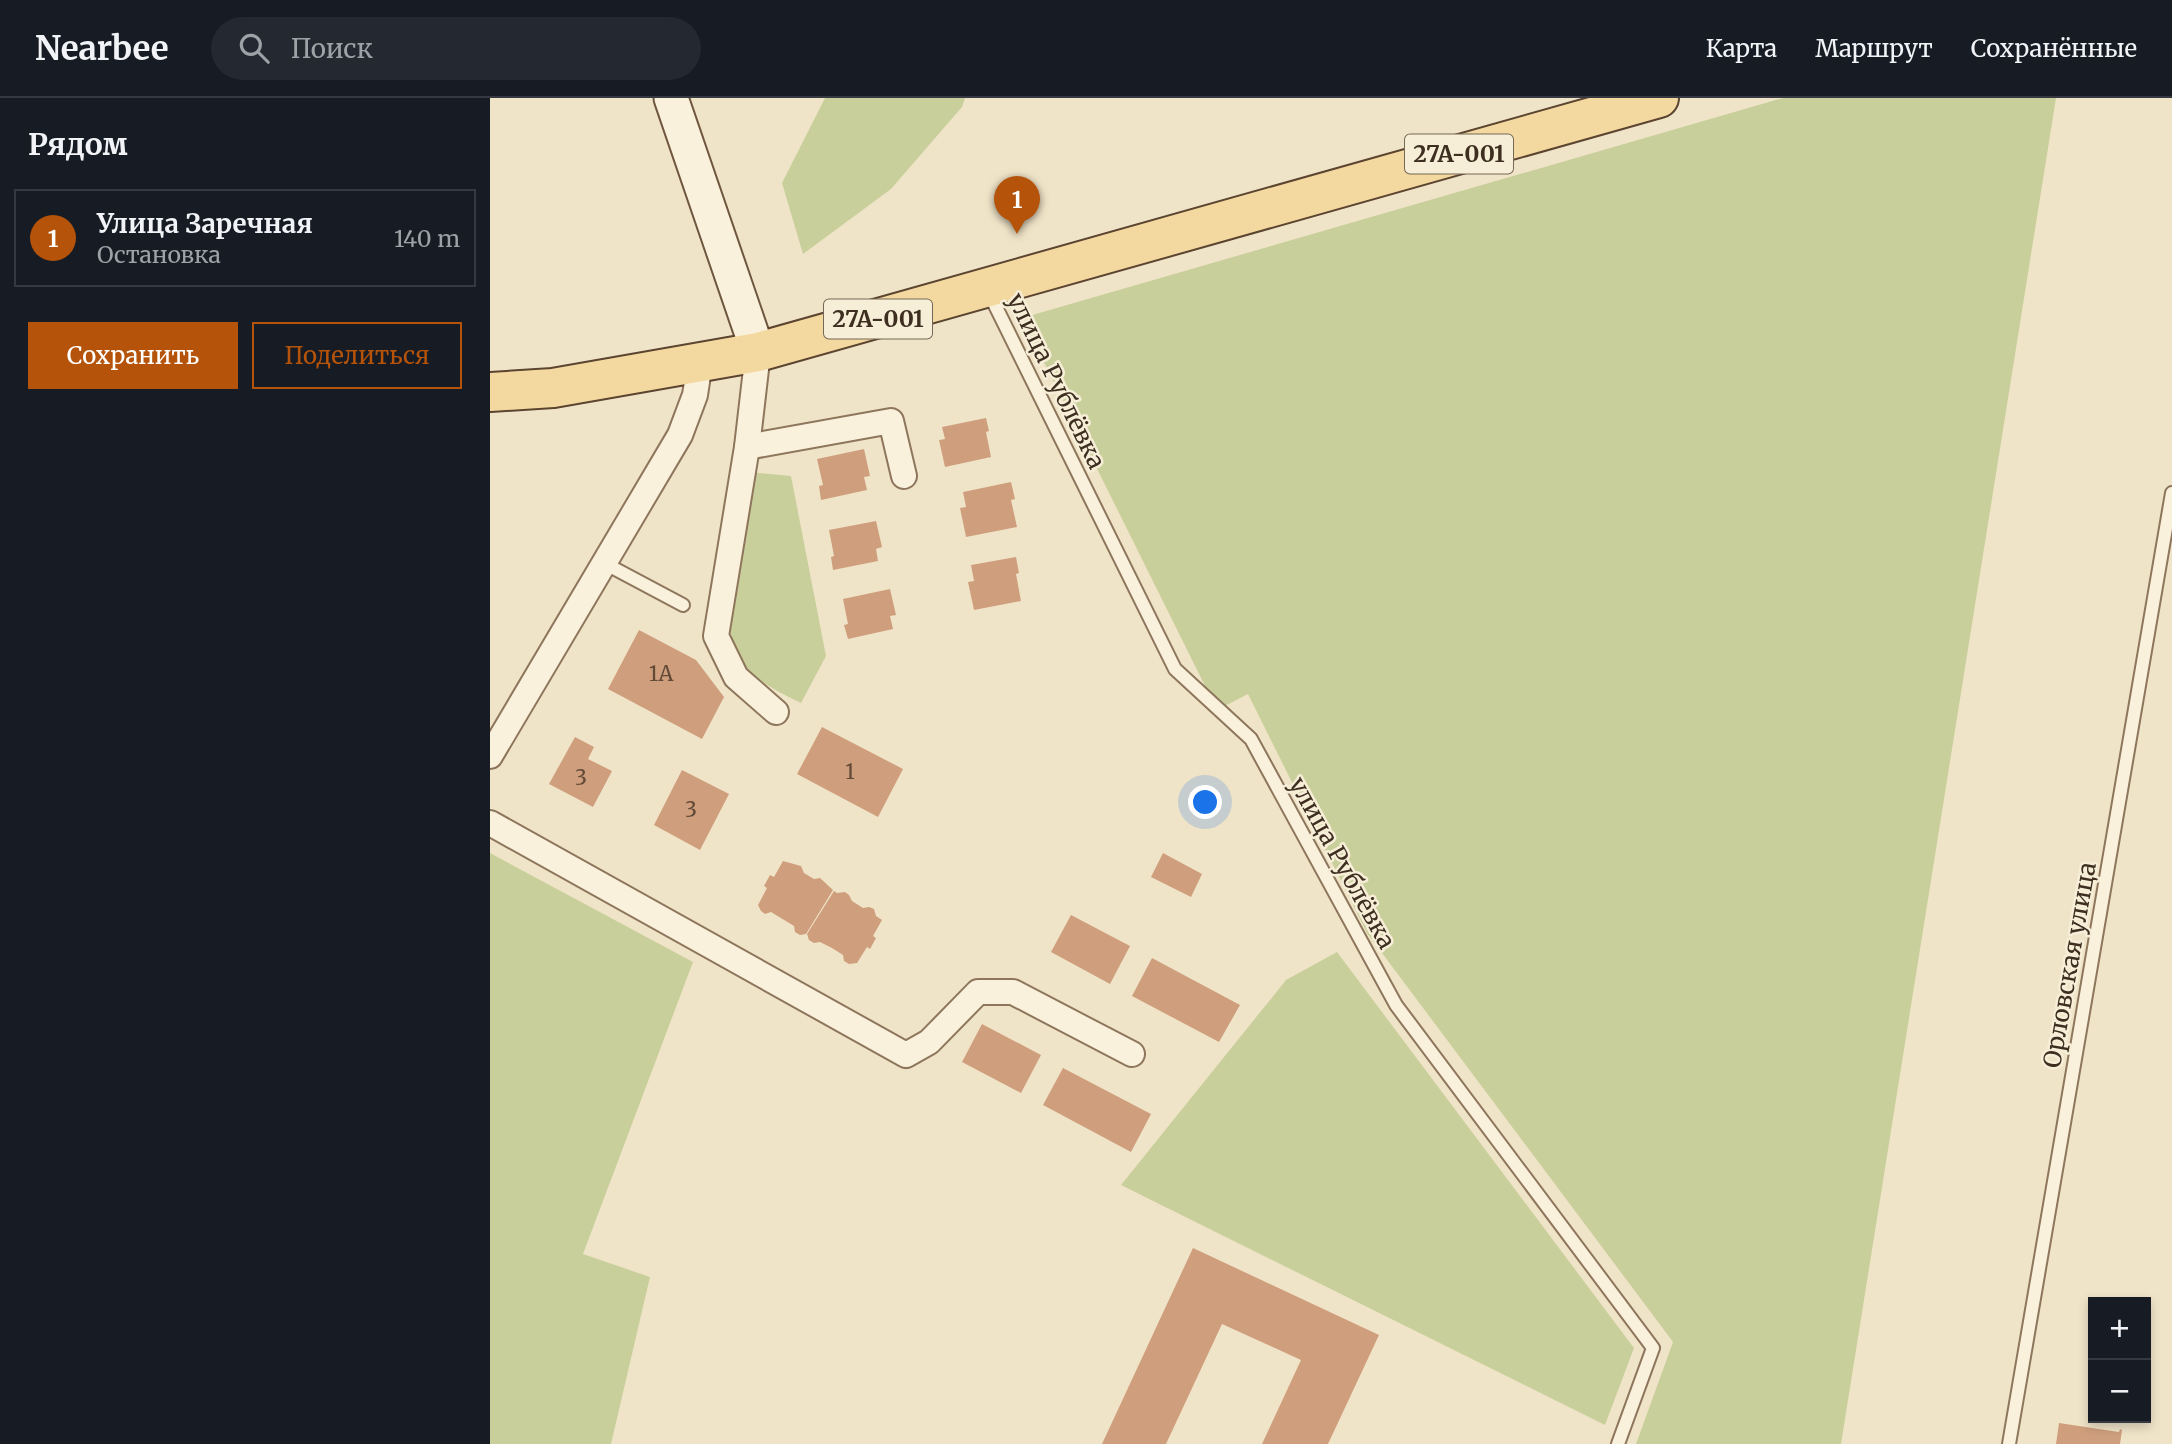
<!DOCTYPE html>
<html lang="ru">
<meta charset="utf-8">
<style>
body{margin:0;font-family:Merriweather,serif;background:#242831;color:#f1f3f6}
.controls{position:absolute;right:21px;bottom:21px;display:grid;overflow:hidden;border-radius:0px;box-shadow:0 4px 10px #0003}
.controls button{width:63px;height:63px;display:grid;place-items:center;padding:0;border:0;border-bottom:2px solid #363941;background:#171b24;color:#f1f3f6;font:35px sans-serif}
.you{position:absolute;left:716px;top:705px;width:24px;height:24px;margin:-18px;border:5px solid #fff;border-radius:50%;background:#1a73e8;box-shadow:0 0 0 10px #1a73e833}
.badge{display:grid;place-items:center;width:46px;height:46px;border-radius:50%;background:#b45309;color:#fff;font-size:23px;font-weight:700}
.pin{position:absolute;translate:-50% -58px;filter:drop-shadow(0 2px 4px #0008)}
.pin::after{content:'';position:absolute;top:37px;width:24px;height:21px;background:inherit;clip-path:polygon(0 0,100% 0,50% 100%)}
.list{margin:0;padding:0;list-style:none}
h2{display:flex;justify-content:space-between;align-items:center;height:91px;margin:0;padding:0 28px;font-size:30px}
h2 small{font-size:23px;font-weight:400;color:#9ea1a6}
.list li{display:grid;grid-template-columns:46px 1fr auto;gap:21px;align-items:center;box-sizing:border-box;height:98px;margin:0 14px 14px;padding:0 14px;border:2px solid #363941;border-radius:0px}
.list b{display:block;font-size:26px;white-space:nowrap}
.list p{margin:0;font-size:23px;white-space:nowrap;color:#9ea1a6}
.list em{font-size:23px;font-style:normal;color:#9ea1a6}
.actions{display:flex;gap:14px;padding:21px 28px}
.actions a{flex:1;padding:16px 0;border:2px solid #b45309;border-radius:0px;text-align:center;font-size:24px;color:#b45309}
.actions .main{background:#b45309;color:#fff}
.icon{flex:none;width:38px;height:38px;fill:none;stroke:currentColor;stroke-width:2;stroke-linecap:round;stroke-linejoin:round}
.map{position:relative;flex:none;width:1682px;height:1346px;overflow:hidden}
header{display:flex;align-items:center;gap:42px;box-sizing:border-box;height:98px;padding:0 35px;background:#171b24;border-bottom:2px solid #363941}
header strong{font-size:33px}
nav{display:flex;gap:38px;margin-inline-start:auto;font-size:24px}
.search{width:490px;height:63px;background:#242831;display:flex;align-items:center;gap:18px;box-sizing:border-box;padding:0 24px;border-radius:38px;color:#9ea1a6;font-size:26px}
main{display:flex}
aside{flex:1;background:#171b24}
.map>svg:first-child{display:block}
</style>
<header>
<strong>Nearbee</strong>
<div class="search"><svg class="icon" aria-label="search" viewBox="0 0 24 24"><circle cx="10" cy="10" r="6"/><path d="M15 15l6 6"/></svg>Поиск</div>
<nav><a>Карта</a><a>Маршрут</a><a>Сохранённые</a></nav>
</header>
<main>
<aside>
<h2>Рядом<small></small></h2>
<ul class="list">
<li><span class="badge">1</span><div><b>Улица Заречная</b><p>Остановка</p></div><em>140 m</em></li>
</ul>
<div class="actions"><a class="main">Сохранить</a><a>Поделиться</a></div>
</aside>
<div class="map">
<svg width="1682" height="1346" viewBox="0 0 1682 1346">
<rect width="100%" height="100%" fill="#f0e4c8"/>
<g fill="#c9cf9b">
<polygon points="335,0 475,0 472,9 401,91 313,156 292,85"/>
<polygon points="1293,0 1566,0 1351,1346 1146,1346 1183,1244 877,835 758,596 727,612 532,220"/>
<path d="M259,374l42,4 35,180 -25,47c-42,-20 -69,-35 -72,-85z"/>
<polygon points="0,755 203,864 93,1156 160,1179 121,1346 0,1346"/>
<polygon points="847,854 1144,1250 1115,1327 631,1087 796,882"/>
</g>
<g fill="#cf9f7d">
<polygon points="496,320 499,333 496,334 501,359 455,369 449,342 455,341 452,329"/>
<polygon points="374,351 380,378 374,379 377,392 331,402 329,388 333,387 327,361"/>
<polygon points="521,384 525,401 521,402 527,429 476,439 470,410 476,409 473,394"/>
<polygon points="386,423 392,449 386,451 388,463 343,472 341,459 344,458 339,432"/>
<polygon points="526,459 529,475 526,476 531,503 484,512 478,484 484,483 481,467"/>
<polygon points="400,491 406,517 400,518 403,531 358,541 354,527 358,526 353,501"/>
<polygon points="149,532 206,562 234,599 212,641 118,591"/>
<polygon points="332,629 413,671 388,719 307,676"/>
<polygon points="85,639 104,649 98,661 122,673 103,709 59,686"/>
<polygon points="192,672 239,696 210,752 164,727"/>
<polygon points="673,755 712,776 701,799 661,779"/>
<polygon points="293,763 311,768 314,775 324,781 330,780 343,792 316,836 310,837 305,834 304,828 281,814 275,816 271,813 268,807 277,790 274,788 280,777 284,779"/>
<polygon points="344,793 347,795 355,794 359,797 362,803 373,810 379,809 384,811 386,818 392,822 383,838 386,840 380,851 377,849 367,865 359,866 354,863 353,857 342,850 330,844 324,845 319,842 317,836"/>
<polygon points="581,817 640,848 620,886 561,854"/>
<polygon points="662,860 750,907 729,944 642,898"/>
<polygon points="492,926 551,957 531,995 472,964"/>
<polygon points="573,970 661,1016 641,1054 553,1007"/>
<polygon points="703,1150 889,1237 838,1346 772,1346 811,1262 732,1226 676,1346 612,1346"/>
<polygon points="1569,1325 1629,1334 1630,1331 1632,1332 1630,1346 1566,1346"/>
</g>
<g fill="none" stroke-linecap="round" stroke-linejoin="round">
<g stroke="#8d765c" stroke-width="16">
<g id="lane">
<polyline points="498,193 685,571 761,641 906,907 1163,1250 1128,1346"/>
<polyline points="114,465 193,507"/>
<polyline points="1519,1346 1682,395"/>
</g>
</g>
<g stroke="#8d765c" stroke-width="28">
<g id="street">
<polyline points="268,254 257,349 226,538 246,579 286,614"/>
<polyline points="257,349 401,323 414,378"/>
<polyline points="0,658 190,337 205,297 210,264"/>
<polyline points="0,725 416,957 439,944 488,894 523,894 642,956"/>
</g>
</g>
<g stroke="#6f573f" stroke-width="37">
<polyline id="secondary" points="181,0 268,254"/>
</g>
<g stroke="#5b4430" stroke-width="42">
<polyline id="primary" points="0,294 63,290 268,254 1169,0"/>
</g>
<use href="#lane" stroke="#faf1dc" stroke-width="12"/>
<use href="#street" stroke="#faf1dc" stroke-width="24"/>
<use href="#secondary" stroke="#faf1dc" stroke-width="33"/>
<use href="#primary" stroke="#f3d9a0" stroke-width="38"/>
</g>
<g text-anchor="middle" stroke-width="5" stroke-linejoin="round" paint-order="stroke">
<g font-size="21" fill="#624a37">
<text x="171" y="583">1А</text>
<text x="360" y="681">1</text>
<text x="91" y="687">3</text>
<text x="201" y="719">3</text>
</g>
<g fill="#f7eed8" stroke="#756857" stroke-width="2">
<rect x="915" y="36.5" width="108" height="39" rx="5"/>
<rect x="334" y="201.5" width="108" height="39" rx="5"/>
</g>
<g font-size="23" font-weight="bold" fill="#3d2e20">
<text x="969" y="64">27А-001</text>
<text x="388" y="229">27А-001</text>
</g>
<g font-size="24" fill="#3d2e20" stroke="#f7eed8">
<text transform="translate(566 283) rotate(64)" y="8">улица Рублёвка</text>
<text transform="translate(852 765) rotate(61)" y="8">улица Рублёвка</text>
<text transform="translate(1580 867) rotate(-80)" y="8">Орловская улица</text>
</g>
</g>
</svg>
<div class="controls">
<button>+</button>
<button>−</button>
</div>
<div class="you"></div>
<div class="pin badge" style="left:527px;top:136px">1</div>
</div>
</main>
